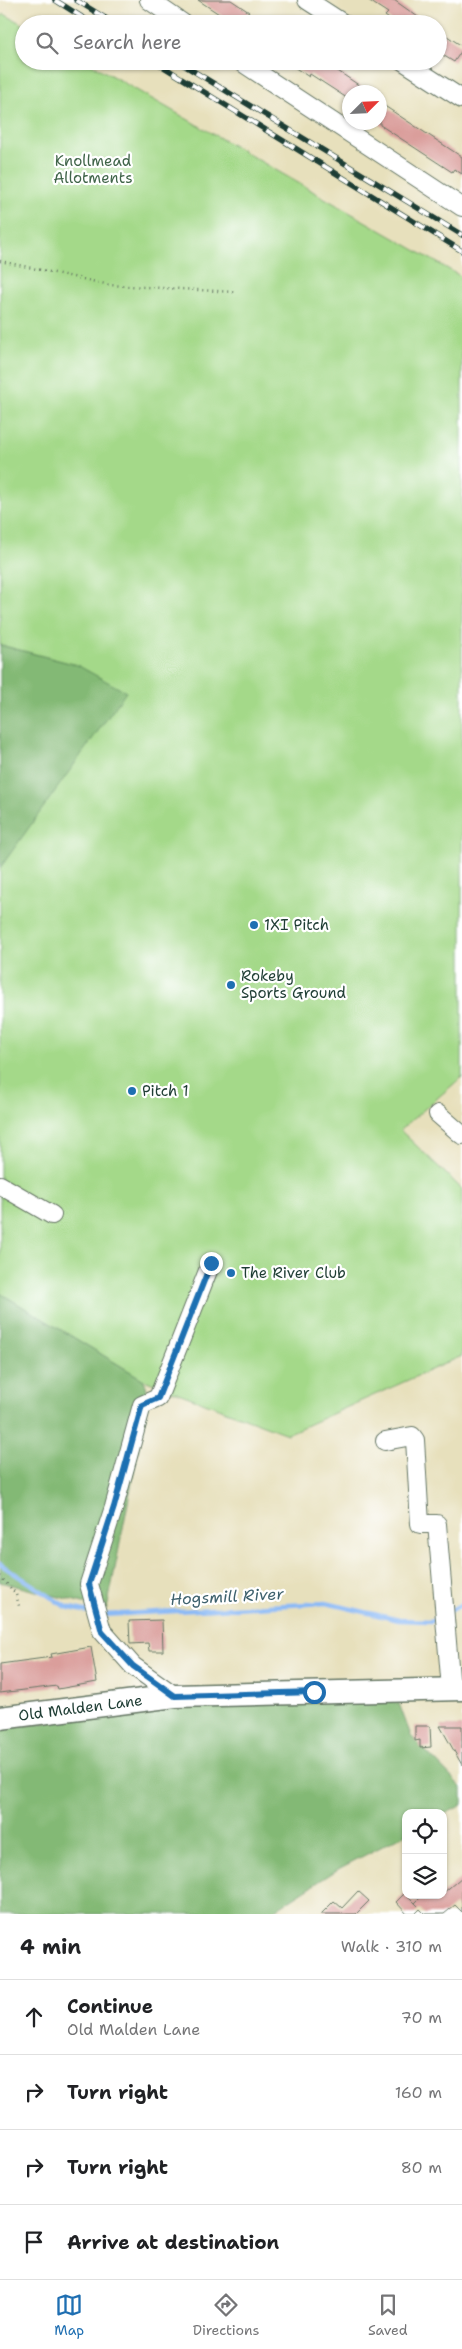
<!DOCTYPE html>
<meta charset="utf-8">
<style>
body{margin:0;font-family:"Shantell Sans",sans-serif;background:#f2f2f2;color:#202124}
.controls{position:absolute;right:15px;bottom:15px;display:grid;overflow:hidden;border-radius:10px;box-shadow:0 1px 4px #0004}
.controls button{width:45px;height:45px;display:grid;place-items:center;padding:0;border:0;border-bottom:1px solid #e0e0e0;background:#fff;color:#202124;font:25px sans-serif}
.compass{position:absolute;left:342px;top:85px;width:45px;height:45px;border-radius:50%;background:#fff;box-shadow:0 1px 4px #0004;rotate:66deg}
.stop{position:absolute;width:15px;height:15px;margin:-11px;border:4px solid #1f6fb2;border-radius:50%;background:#fff}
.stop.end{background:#1f6fb2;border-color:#fff;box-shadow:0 1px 5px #0008}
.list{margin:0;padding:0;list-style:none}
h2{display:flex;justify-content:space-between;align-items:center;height:65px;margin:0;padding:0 20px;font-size:21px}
h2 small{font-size:16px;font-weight:400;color:#757577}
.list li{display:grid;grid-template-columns:32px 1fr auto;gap:15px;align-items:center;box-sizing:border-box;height:75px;padding:0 20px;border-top:1px solid #e0e0e0}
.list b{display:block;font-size:19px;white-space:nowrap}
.list p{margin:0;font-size:16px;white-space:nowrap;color:#757577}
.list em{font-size:16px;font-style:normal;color:#757577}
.icon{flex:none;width:28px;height:28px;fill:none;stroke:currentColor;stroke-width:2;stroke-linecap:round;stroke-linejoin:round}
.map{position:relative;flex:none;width:462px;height:1914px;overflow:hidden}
.search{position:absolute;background:#fff;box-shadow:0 1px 4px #0004;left:15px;right:15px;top:15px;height:55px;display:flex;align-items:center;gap:12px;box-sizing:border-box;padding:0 18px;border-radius:28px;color:#757577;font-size:19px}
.sheet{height:365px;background:#fff}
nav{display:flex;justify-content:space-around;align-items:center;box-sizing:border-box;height:70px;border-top:1px solid #e0e0e0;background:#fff;font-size:14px;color:#757577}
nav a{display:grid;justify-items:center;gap:2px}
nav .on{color:#1f6fb2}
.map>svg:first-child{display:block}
</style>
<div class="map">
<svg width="462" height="1914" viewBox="0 0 462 1914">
<rect width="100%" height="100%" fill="#fff"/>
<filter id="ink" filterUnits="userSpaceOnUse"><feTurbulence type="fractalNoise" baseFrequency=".02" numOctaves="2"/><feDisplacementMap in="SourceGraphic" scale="10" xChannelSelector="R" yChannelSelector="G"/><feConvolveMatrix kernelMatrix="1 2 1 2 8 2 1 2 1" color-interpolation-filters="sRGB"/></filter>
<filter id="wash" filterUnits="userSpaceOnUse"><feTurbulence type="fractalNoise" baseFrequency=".0096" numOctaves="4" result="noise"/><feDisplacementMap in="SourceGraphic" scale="20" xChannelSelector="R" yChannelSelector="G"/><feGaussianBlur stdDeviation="1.12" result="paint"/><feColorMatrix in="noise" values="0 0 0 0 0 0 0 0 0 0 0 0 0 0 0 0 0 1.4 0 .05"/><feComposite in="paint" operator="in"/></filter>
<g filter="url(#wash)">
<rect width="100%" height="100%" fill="#e7e0bc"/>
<polygon fill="#a4d989" stroke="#628b5e" points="4,14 24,25 24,61 86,61 462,277 462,1077 400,1130 462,1189 462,1356 287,1434 144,1380 0,1293 0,868 77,665 0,645 0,19"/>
<g fill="#83b975" stroke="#517b54">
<polygon points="0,645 77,665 126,692 0,868"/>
<polygon points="0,1293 144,1380 149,1396 107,1609 0,1582"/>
<polygon points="234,1697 397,1698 411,1736 462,1788 462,1805 443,1815 443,1813 406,1813 406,1834 340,1868 268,1914 0,1914 0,1729"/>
</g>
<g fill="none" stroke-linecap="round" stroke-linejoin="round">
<g stroke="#8bbaf6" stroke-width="4.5">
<polyline points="0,1564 66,1607 93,1613"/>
<polyline points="448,1612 462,1604"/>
<polyline points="103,1615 326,1603 399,1620 431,1621 441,1616"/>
</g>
</g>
<g id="blocks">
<g fill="#da9e9b">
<polygon points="198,0 231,0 249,12 247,15 260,24 234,24"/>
<polygon points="368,0 394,0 428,24 396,24 385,16 388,13"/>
<polygon points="438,30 462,46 462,50 454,62 438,52"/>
<polygon points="285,61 323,61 369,92 350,92 350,100 310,74 309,77"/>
<polygon points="380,103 462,157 462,174 454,169 452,172 380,125"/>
<polygon points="162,1620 163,1651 149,1651 148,1643 130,1644 129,1621"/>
<polygon points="91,1647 97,1682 58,1689 57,1686 0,1693 0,1664 52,1657 51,1654"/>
<polygon points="415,1726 430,1726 431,1747 420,1748 420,1740 415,1741"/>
<polygon points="440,1726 462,1726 462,1765"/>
<polygon points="462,1877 462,1912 455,1905 444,1914 425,1914 420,1909 415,1914 407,1914 396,1902 405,1893 418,1906 415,1903 423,1895 443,1895 443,1893"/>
<polygon points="358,1891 369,1901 356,1914 321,1914 334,1901 342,1908"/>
</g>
</g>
</g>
<g filter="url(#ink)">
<use href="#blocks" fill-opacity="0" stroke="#657664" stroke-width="1"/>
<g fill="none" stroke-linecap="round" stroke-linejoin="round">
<g stroke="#657664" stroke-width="20">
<g id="minor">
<polyline points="149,0 184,24"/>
<polyline points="307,0 344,24"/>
<polyline points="240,61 462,207"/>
<polyline points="403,61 462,99"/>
<polyline points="438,1114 462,1135"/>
<polyline points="0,1185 52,1215"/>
<polyline points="385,1441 412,1436 415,1440 420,1524 437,1524 451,1689"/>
<polyline points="175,1696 133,1666 102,1631 89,1584 114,1507 142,1405 158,1398 211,1263"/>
</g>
</g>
<g stroke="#657664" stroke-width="25">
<g id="major">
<path id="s1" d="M0,1718l175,-22 287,-7"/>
</g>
</g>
<g stroke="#657664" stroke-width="2.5" stroke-dasharray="1 4" stroke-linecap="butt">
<polyline points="0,261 110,285 234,292"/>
<polyline points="0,1576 16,1594 19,1606"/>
</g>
<use href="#minor" stroke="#fff" stroke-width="18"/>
<use href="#major" stroke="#fff" stroke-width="22"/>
<g stroke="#1f3d34" stroke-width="5.5">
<g id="rail">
<polyline points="55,0 93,24"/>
<polyline points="76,0 115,24"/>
<polyline points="154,61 462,251"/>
<polyline points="177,61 462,235"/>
</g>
</g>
<use href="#rail" stroke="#fff" stroke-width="4" stroke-dasharray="11" stroke-linecap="butt"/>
</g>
</g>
<g fill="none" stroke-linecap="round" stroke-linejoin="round" filter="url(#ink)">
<polyline stroke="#1f6fb2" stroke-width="6" points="211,1263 158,1398 142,1405 114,1507 89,1584 102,1632 133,1666 175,1696 314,1692"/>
</g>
<g fill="#1f6fb2" stroke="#fff" stroke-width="2">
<circle cx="254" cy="925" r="5"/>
<circle cx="231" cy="985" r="5"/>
<circle cx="132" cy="1091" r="5"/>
<circle cx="231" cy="1273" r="5"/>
</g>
<g text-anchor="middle" stroke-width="4.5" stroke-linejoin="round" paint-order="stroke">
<g font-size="15" fill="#406449" stroke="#fff">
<text x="93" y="166">Knollmead<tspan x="93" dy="17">Allotments</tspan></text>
</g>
<g font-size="15" fill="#1f3d34" stroke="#fff" text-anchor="start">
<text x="264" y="930">1XI Pitch</text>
<text x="241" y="981">Rokeby<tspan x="241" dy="17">Sports Ground</tspan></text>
<text x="142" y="1096">Pitch 1</text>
<text x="241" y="1278">The River Club</text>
</g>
<g font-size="15" fill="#1f3d34" stroke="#fff">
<text dy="5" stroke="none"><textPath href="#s1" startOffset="81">Old Malden Lane</textPath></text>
</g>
<g font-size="16" font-style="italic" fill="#3f626e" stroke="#fff">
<text transform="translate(227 1596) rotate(-3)" y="6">Hogsmill River</text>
</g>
</g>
</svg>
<div class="controls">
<button><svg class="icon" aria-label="locate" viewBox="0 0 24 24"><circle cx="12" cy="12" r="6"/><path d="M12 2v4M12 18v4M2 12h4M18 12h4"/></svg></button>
<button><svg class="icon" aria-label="layers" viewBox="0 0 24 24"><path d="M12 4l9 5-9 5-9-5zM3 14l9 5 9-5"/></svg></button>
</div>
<svg class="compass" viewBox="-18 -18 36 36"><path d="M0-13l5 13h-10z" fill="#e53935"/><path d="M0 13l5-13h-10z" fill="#757577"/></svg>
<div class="stop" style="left:314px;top:1692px"></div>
<div class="stop end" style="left:211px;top:1263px"></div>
<div class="search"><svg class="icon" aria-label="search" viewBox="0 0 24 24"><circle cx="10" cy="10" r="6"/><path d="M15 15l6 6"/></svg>Search here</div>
</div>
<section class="sheet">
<h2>4 min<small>Walk · 310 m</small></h2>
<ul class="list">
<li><svg class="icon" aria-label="ahead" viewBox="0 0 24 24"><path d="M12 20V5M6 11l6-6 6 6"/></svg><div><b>Continue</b><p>Old Malden Lane</p></div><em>70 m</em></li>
<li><svg class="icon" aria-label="right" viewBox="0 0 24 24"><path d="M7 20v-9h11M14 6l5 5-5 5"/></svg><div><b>Turn right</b></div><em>160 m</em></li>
<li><svg class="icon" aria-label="right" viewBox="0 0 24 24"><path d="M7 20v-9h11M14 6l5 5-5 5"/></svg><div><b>Turn right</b></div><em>80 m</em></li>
<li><svg class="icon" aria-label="arrive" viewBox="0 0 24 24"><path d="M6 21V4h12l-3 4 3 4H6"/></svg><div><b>Arrive at destination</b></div></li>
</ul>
</section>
<nav>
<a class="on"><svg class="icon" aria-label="map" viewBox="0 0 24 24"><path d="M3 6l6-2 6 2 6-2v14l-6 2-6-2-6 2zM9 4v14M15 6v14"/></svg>Map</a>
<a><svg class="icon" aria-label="directions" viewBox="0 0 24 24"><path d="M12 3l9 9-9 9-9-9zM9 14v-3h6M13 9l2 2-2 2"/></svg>Directions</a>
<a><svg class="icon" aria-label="saved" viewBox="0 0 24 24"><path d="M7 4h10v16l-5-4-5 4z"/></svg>Saved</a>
</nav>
